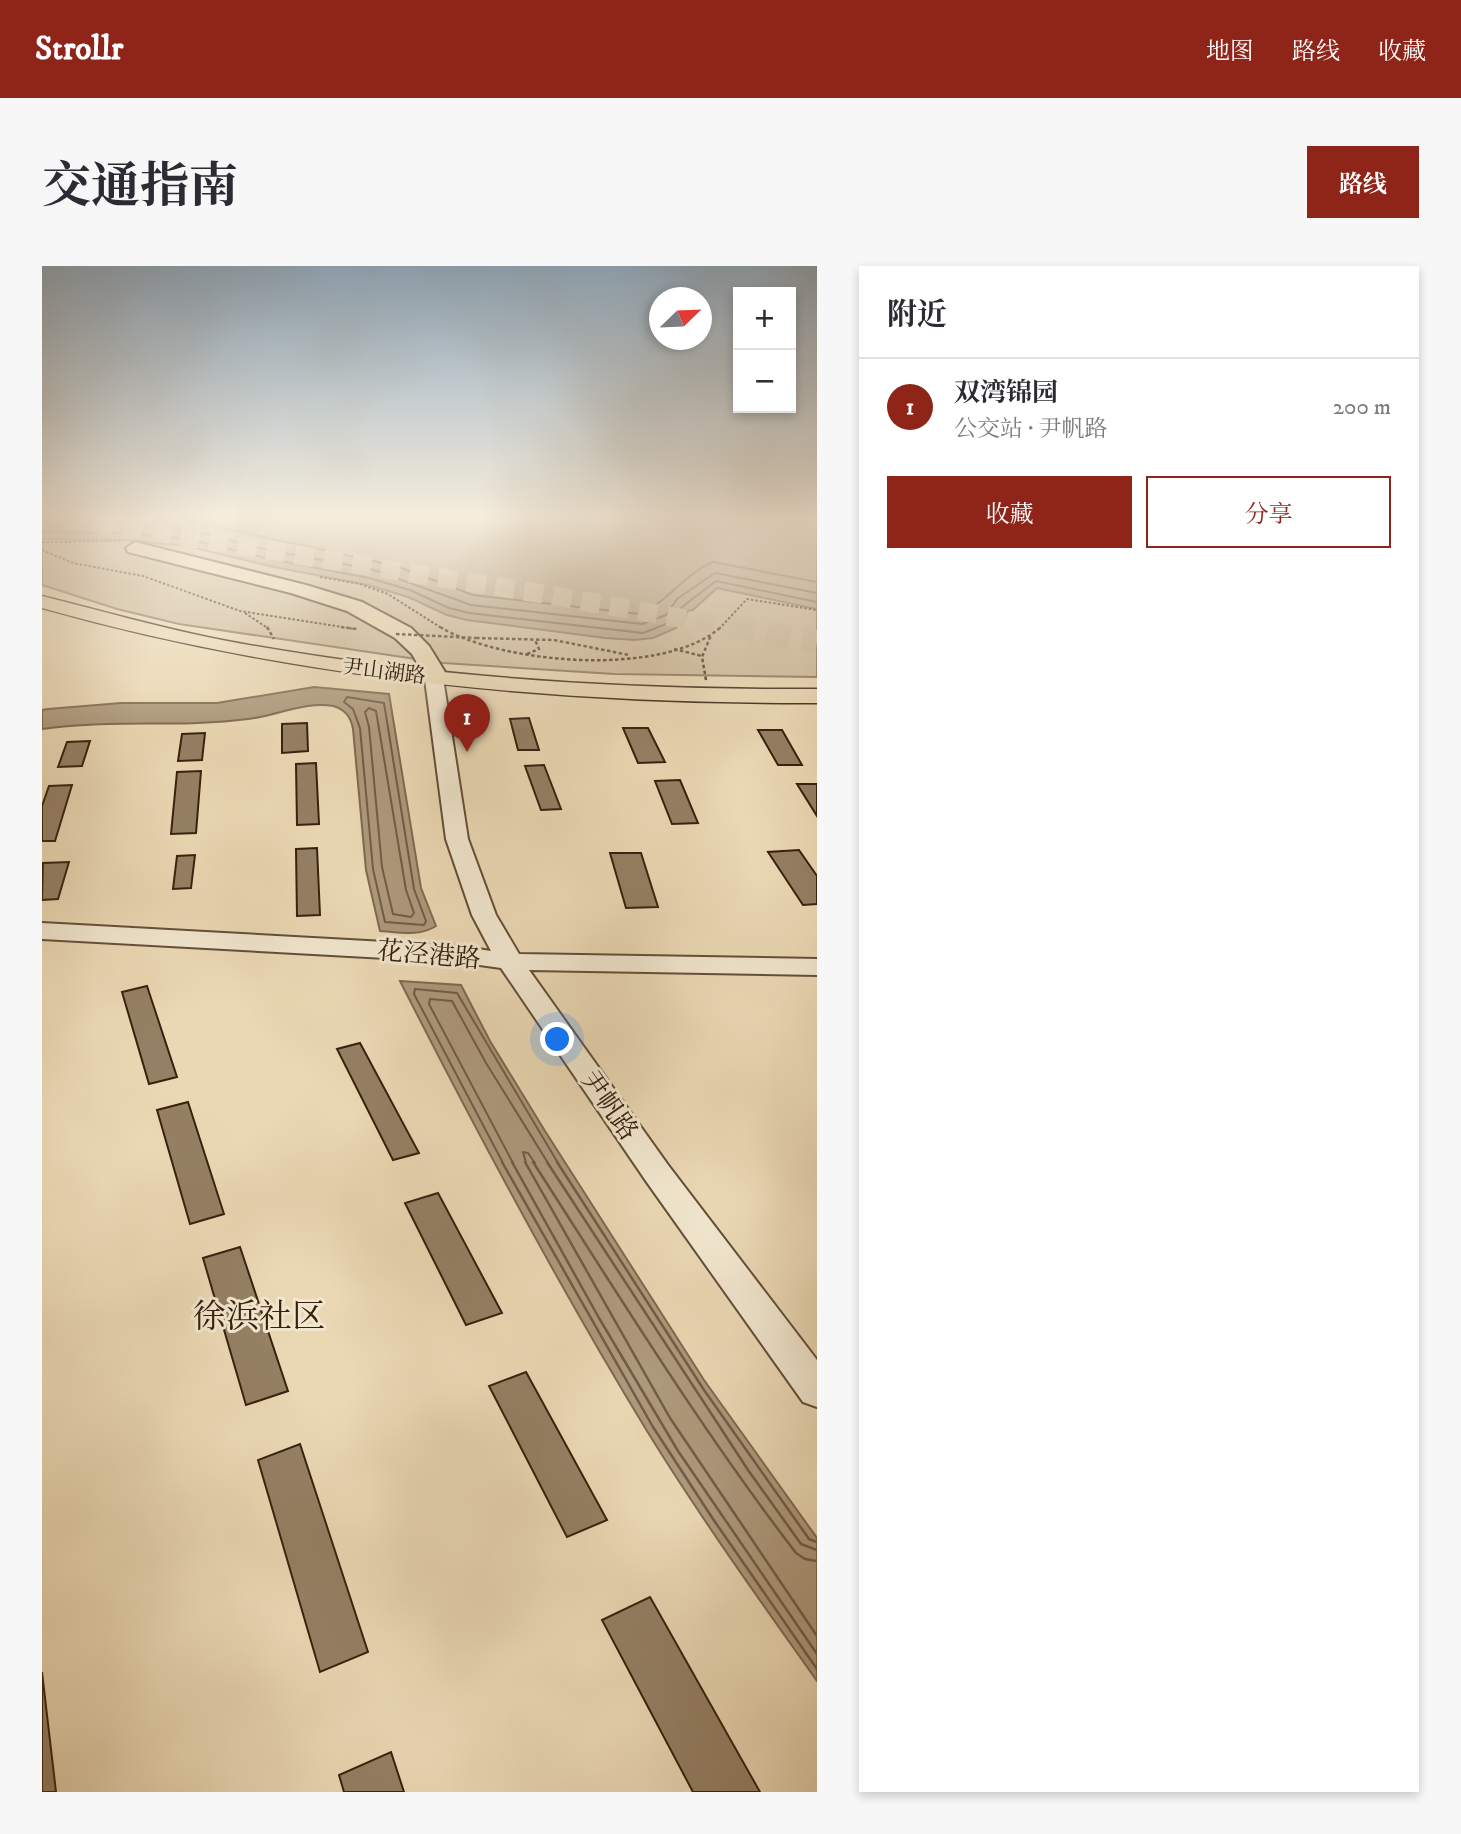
<!DOCTYPE html>
<html lang="zh">
<meta charset="utf-8">
<style>
body{margin:0;font-family:"IM FELL DW Pica","Noto Serif SC",serif;background:#f7f7f7;color:#2b2b33}
.controls{position:absolute;right:21px;top:21px;display:grid;overflow:hidden;border-radius:0px;box-shadow:0 4px 10px #0003}
.controls button{width:63px;height:63px;display:grid;place-items:center;padding:0;border:0;border-bottom:2px solid #e1e1e2;background:#fff;color:#2b2b33;font:35px sans-serif}
.compass{position:absolute;left:607px;top:21px;width:63px;height:63px;border-radius:50%;background:#fff;box-shadow:0 4px 10px #0003;rotate:67deg}
.you{position:absolute;left:516px;top:774px;width:24px;height:24px;margin:-18px;border:5px solid #fff;border-radius:50%;background:#1a73e8;box-shadow:0 0 0 10px #1a73e833}
.badge{display:grid;place-items:center;width:46px;height:46px;border-radius:50%;background:#8f2418;color:#fff;font-size:23px;font-weight:700}
.pin{position:absolute;translate:-50% -58px;filter:drop-shadow(0 2px 4px #0008)}
.pin::after{content:'';position:absolute;top:37px;width:24px;height:21px;background:inherit;clip-path:polygon(0 0,100% 0,50% 100%)}
.list{margin:0;padding:0;list-style:none}
h2{display:flex;justify-content:space-between;align-items:center;height:91px;margin:0;padding:0 28px;font-size:30px}
h2 small{font-size:23px;font-weight:400;color:#7c7c81}
.list li{display:grid;grid-template-columns:46px 1fr auto;gap:21px;align-items:center;box-sizing:border-box;height:98px;padding:0 28px;border-top:2px solid #e1e1e2}
.list b{display:block;font-size:26px;white-space:nowrap}
.list p{margin:0;font-size:23px;white-space:nowrap;color:#7c7c81}
.list em{font-size:23px;font-style:normal;color:#7c7c81}
.actions{display:flex;gap:14px;padding:21px 28px}
.actions a{flex:1;padding:16px 0;border:2px solid #8f2418;border-radius:0px;text-align:center;font-size:24px;color:#8f2418}
.actions .main{background:#8f2418;color:#fff}
.map{position:relative;flex:none;width:775px;height:1526px;overflow:hidden;border-radius:0px}
header{display:flex;align-items:center;gap:42px;box-sizing:border-box;height:98px;padding:0 35px;background:#8f2418;color:#fff}
header strong{font-size:33px}
nav{display:flex;gap:38px;margin-inline-start:auto;font-size:24px}
.intro{display:flex;align-items:center;justify-content:space-between;box-sizing:border-box;height:168px;padding:0 42px}
h1{margin:0;font-size:49px}
.button{padding:18px 32px;border-radius:0px;background:#8f2418;color:#fff;font-size:24px;font-weight:700}
main{display:flex;gap:42px;padding:0 42px}
aside{flex:1;background:#fff;border-radius:0px;box-shadow:0 4px 10px #0003}
.map>svg:first-child{display:block}
</style>
<header>
<strong>Strollr</strong>
<nav><a>地图</a><a>路线</a><a>收藏</a></nav>
</header>
<div class="intro"><h1>交通指南</h1><a class="button">路线</a></div>
<main>
<div class="map">
<svg width="775" height="1526" viewBox="0 0 775 1526">
<rect width="100%" height="100%" fill="#ead8b4"/>
<filter id="stains"><feTurbulence type="fractalNoise" baseFrequency=".00286" numOctaves="4"/><feColorMatrix values="0 0 0 0 .2 0 0 0 0 .09 0 0 0 0 .02 0 0 0 .5 -.17"/></filter>
<radialGradient id="worn" r=".72"><stop offset=".6" stop-color="#630" stop-opacity="0"/><stop offset="1" stop-color="#630" stop-opacity=".3"/></radialGradient>
<polygon fill="#ccb998" stroke="#826c53" stroke-width="2" points="0,252 775,252 775,411 572,408 401,397 137,358 75,343 0,319"/>
<g fill="#ad997c" stroke="#7e6950" stroke-width="2">
<polygon points="0,252 775,252 775,343 675,322 651,344 645,345 643,352 634,362 611,372 593,374 563,372 425,354 405,349 366,331 326,319 227,300 145,280 81,274 0,273"/>
<path d="M272,421l75,7 32,194 15,38c-17,11 -37,6 -56,5l-14,-61 -13,-141c-2,-12 -8,-20 -20,-23 -27,-5 -58,10 -85,13 -69,9 -138,0 -206,10v-19l6,-1 73,-6h96z"/>
<path d="M358,715l61,4 29,56 55,90 159,249 113,158v143c-58,-82 -117,-164 -170,-250 -89,-146 -170,-298 -247,-450z"/>
</g>
<g fill="none" stroke-linecap="round" stroke-linejoin="round">
<g stroke="#725c45" stroke-width="2">
<path d="M136,252l218,48 77,29 167,19c28,-12 44,-40 73,-52l104,20"/>
<polyline points="0,258 82,258 148,264 230,285 329,303 429,339 600,358 624,349 635,333 673,307 775,327"/>
<polyline points="0,266 82,267 146,273 228,293 327,312 368,324 407,342 427,347 601,367 629,356 640,341 674,315 775,336"/>
<polygon points="305,431 342,437 372,623 384,655 382,659 343,656 331,603 318,462 311,443 302,436"/>
<polygon points="327,442 334,445 364,624 372,647 369,651 351,648 340,601 327,461 323,446"/>
<polyline points="461,897 372,728 373,723 415,727 516,897"/>
<polyline points="471,897 387,738 388,733 410,735 444,797 506,897"/>
<polyline points="484,897 481,886 486,887 493,897"/>
</g>
<g stroke="#725c45" stroke-width="2.5">
<polyline points="460,896 611,1161 671,1253 775,1403"/>
<polyline points="470,896 557,1052 636,1185 775,1388"/>
<polyline points="483,896 628,1152 775,1370"/>
<path d="M491,896c85,132 167,266 263,391l9,6 12,2"/>
<polyline points="505,896 706,1204 759,1278 775,1284"/>
<polyline points="515,896 662,1124 767,1273 775,1276"/>
</g>
</g>
<g fill="#948064" stroke="#37200e" stroke-width="2">
<polygon points="487,452 497,484 476,484 468,453"/>
<polygon points="265,457 266,485 240,487 240,458"/>
<polygon points="581,462 606,462 623,496 596,497"/>
<polygon points="716,464 740,464 760,499 736,499"/>
<polygon points="163,467 160,494 136,495 140,468"/>
<polygon points="48,475 40,500 16,501 25,476"/>
<polygon points="274,497 277,558 255,559 254,498"/>
<polygon points="502,499 519,543 499,544 483,500"/>
<polygon points="159,505 154,567 129,568 135,506"/>
<polygon points="638,514 656,557 630,558 613,515"/>
<polygon points="755,518 775,518 775,550"/>
<polygon points="30,519 13,575 0,575 0,540 7,520"/>
<polygon points="275,582 278,649 255,650 254,583"/>
<polygon points="757,584 775,610 775,638 761,639 726,586"/>
<polygon points="568,587 599,587 616,641 584,642"/>
<polygon points="153,589 149,622 131,623 135,590"/>
<polygon points="27,596 16,633 0,634 1,597"/>
<polygon points="105,720 135,811 107,818 80,726"/>
<polygon points="318,777 377,887 351,894 295,783"/>
<polygon points="146,836 182,948 148,958 115,844"/>
<polygon points="396,927 460,1047 424,1059 363,937"/>
<polygon points="198,981 246,1125 204,1139 161,992"/>
<polygon points="484,1106 565,1254 525,1271 447,1120"/>
<polygon points="258,1178 326,1386 278,1406 216,1194"/>
<polygon points="608,1331 718,1526 651,1526 560,1354"/>
<polygon points="0,1406 14,1526 0,1526"/>
<polygon points="349,1486 362,1526 302,1526 297,1509"/>
</g>
<g fill="none" stroke-linecap="round" stroke-linejoin="round">
<polyline stroke="#c6b393" stroke-width="19" stroke-dasharray="19 10" stroke-linecap="butt" points="24,252 507,329 699,363"/>
<polyline stroke="#c6b393" stroke-width="24" stroke-dasharray="24 12" stroke-linecap="butt" points="689,361 775,376"/>
<g stroke="#644e38" stroke-width="4">
<polygon id="minor" points="391,401 400,406 426,573 454,649 477,688 775,693 775,709 487,704 626,899 775,1094 775,1141 761,1136 604,915 459,702 416,696 0,673 0,657 416,680 449,685 430,649 404,573 382,406"/>
</g>
<g stroke="#37200e" stroke-width="3">
<path id="major" d="M0,330c60,15 119,32 180,44 195,37 396,50 595,49v14c-261,1 -523,-24 -775,-95z"/>
</g>
<g stroke="#37200e" stroke-width="4">
<polygon id="highway" points="93,276 264,319 320,336 369,362 387,380 403,406 399,411 383,411 370,388 353,372 305,345 249,327 86,286 84,282"/>
</g>
<g stroke="#37200e" stroke-width="2" stroke-dasharray="2.5 2" stroke-linecap="butt">
<polyline points="0,276 78,275"/>
<polyline points="0,284 31,297 101,310 198,345 313,363"/>
<polyline points="278,311 318,318 346,328 401,363"/>
<polyline points="203,347 227,363"/>
<polyline points="677,363 705,333 775,344"/>
</g>
<g stroke="#37200e" stroke-width="2.5" stroke-dasharray="3.5 2.5" stroke-linecap="butt">
<polyline points="225,361 232,373"/>
<polyline points="299,361 315,363"/>
<path d="M398,361c63,37 223,51 281,0"/>
<polyline points="434,372 512,374 587,389"/>
<polyline points="632,383 660,390"/>
<polyline points="485,388 497,383 493,374"/>
<polyline points="664,414 660,391 669,369"/>
</g>
<use href="#minor" fill="#f1e6ce" fill-rule="evenodd"/>
<use href="#major" fill="#ead8b4" fill-rule="evenodd"/>
<use href="#highway" fill="#ead8b4" fill-rule="evenodd"/>
<polyline stroke="#37200e" stroke-width="2.5" stroke-dasharray="3.5 2.5" stroke-linecap="butt" points="354,368 434,372"/>
</g>
<linearGradient id="sky" x2="0" y2="1"><stop stop-color="#90a9bd"/><stop offset="0.54" stop-color="#f6eddd"/><stop offset="1" stop-color="#f6eddd" stop-opacity="0"/></linearGradient>
<rect width="775" height="465" fill="url(#sky)"/>
<g text-anchor="middle" stroke-width="6" stroke-linejoin="round" paint-order="stroke">
<g font-size="21" fill="#37200e" stroke="#f1e6ce">
<text transform="translate(342 405) rotate(7)" y="7">尹山湖路</text>
</g>
<g font-size="26" fill="#37200e" stroke="#f1e6ce">
<text transform="translate(387 688) rotate(5)" y="9">花泾港路</text>
<text transform="translate(568 839) rotate(55)" y="9">尹帆路</text>
</g>
<g font-size="33" fill="#37200e" stroke="#f1e6ce">
<text x="217" y="1061">徐浜社区</text>
</g>
</g>
<rect width="100%" height="100%" filter="url(#stains)"/>
<rect width="100%" height="100%" fill="url(#worn)"/>
</svg>
<div class="controls">
<button>+</button>
<button>−</button>
</div>
<svg class="compass" viewBox="-18 -18 36 36"><path d="M0-13l5 13h-10z" fill="#e53935"/><path d="M0 13l5-13h-10z" fill="#7c7c81"/></svg>
<div class="you"></div>
<div class="pin badge" style="left:425px;top:486px">1</div>
</div>
<aside>
<h2>附近<small></small></h2>
<ul class="list">
<li><span class="badge">1</span><div><b>双湾锦园</b><p>公交站 · 尹帆路</p></div><em>200 m</em></li>
</ul>
<div class="actions"><a class="main">收藏</a><a>分享</a></div>
</aside>
</main>
